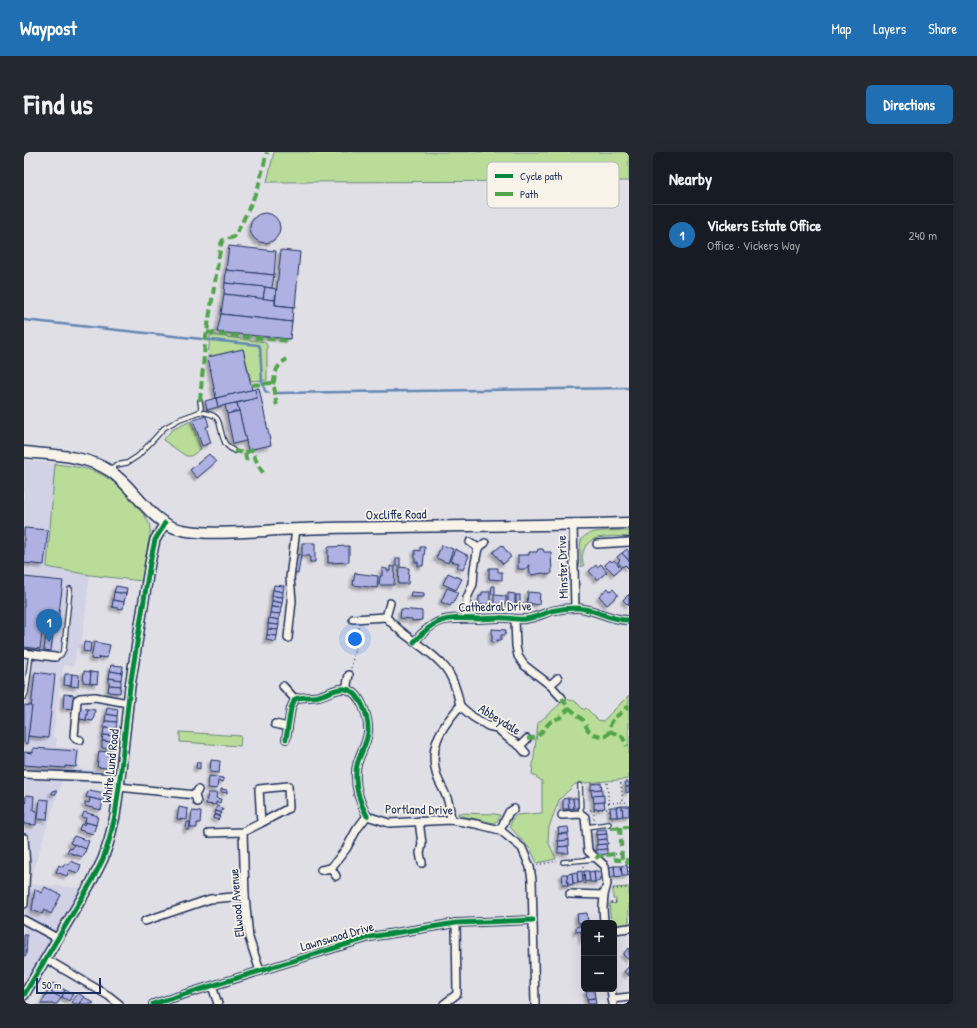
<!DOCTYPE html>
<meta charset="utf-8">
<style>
body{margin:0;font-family:"Patrick Hand",sans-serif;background:#242831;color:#f1f3f6}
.controls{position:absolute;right:12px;bottom:12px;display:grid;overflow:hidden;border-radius:6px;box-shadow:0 4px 16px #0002}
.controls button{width:36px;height:36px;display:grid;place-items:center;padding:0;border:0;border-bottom:1px solid #363941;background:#171b24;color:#f1f3f6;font:20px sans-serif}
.scale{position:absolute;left:12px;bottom:10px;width:65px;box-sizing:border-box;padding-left:4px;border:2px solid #1b2f5e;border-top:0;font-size:11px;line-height:14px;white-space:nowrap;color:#1b2f5e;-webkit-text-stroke:3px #f7f3e8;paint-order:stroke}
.you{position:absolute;left:331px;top:487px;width:14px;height:14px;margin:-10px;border:3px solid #fff;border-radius:50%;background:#1a73e8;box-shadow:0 0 0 6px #1a73e833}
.badge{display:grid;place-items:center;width:26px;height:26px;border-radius:50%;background:#1f6fb2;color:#fff;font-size:13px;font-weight:700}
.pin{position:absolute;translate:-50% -33px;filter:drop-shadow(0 1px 2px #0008)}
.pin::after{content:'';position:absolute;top:21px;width:14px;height:12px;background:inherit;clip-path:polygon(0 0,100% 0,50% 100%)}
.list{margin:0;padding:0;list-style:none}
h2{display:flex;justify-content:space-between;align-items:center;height:52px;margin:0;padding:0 16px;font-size:17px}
h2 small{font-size:13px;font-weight:400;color:#9ea1a6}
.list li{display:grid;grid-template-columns:26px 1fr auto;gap:12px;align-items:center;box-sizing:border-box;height:60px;padding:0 16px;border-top:1px solid #363941}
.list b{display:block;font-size:15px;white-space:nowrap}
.list p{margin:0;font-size:13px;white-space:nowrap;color:#9ea1a6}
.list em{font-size:13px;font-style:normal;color:#9ea1a6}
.map{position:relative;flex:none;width:605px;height:852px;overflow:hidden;border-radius:6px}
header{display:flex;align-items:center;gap:24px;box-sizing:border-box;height:56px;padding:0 20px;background:#1f6fb2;color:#fff}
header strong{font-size:19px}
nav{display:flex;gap:22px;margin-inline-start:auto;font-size:14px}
.intro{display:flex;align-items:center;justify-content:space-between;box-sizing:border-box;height:96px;padding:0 24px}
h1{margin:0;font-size:28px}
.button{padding:10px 18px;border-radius:6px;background:#1f6fb2;color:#fff;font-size:14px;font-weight:700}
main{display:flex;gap:24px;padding:0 24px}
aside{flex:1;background:#171b24;border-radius:6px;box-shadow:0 4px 16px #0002}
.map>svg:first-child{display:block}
</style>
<header>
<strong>Waypost</strong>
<nav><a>Map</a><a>Layers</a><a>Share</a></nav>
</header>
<div class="intro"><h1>Find us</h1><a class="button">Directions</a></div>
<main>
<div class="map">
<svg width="605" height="852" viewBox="0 0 605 852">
<defs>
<filter id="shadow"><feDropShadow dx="-3" dy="3" stdDeviation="1" flood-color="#0004"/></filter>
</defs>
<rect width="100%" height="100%" fill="#e1dfe6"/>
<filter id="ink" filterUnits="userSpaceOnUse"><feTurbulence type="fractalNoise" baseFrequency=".025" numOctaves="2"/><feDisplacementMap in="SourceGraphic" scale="8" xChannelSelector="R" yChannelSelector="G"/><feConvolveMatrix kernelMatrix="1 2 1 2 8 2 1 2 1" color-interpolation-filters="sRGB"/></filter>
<g filter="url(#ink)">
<polygon fill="#d2d1e5" points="0,308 31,312 23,415 66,423 57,496 53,496 50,514 40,513 37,531 36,531 29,585 33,586 32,595 56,596 55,617 87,619 86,632 38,629 17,693 6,732 59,736 23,796 0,832"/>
<g fill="#b9dd98" stroke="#6a867b">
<polygon points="250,0 605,0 605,29 243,30"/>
<polygon points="186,183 241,190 243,193 243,228 227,229 219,197 184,205"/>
<polygon points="167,269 177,297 167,304 162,304 139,288 148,278"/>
<path d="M31,312c43,5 55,9 83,44 5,6 12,13 12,21 1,4 -1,10 -2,15 -2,12 -4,24 -6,37l-52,-6 -43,-8z"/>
<path d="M605,379v6c-9,-1 -22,-1 -31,1 -12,2 -19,16 -14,27l-3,2c0,-8 -2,-18 0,-26 4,-13 36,-10 48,-10z"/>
<polygon points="605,543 605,627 551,632 535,648 525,675 524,689 532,707 513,711 507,698 486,675 488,667 493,663 518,661 518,629 508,622 514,571 543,546 545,548 551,549 560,558 562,556 574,568 579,569"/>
<polygon points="156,580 217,584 216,594 156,590"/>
<polygon points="434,661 471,662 476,663 474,668 470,671 434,663"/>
<polygon points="605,735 605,772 590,774 590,771 587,771 585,752 587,751 592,752 592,747 589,747 589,736"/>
</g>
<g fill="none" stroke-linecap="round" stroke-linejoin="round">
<g stroke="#6487b4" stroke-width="2.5">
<polyline points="0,168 234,193 236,195 238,229 241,239 245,241"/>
<polyline points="254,241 605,236"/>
</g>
</g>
<g fill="#afb1e2" stroke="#1b2f5e" filter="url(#shadow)">
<circle cx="241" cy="76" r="15"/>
<polygon points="205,94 252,99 250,123 202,118"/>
<polygon points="257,98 276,100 271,155 251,153"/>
<polygon points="202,118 250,123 248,136 201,131"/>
<polygon points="201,131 241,135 239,147 200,142"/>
<polygon points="241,135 252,137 251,148 239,147"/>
<polygon points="200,142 251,148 251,153 269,155 268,170 197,162"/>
<polygon points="197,162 268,170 266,187 193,180"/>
<polygon points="219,197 228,238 192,246 184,205"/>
<polygon points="235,236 247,293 224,298 213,251 233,246 231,237"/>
<polygon points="231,237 233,246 194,255 192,246"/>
<polygon points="192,246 194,255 183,258 181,249"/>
<polygon points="213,251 215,259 203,262 201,253"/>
<polygon points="215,259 222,289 209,292 203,262"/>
<polygon points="182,264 185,274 182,275 187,291 178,294 169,268"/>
<polygon points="185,302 192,310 173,326 166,318"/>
<polygon points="0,376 24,378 20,413 0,411"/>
<polygon points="278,391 291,391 291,410 286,410 286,404 278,404"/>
<polygon points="418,393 429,397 424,411 412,406"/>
<polygon points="478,393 487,405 479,412 469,400"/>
<polygon points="325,394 325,410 304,411 304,395"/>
<polygon points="396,395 401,395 399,414 394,414 394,410 391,410 391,398 396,399"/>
<polygon points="431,397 445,404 439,418 433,415 435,411 426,409"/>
<polygon points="514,397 519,397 520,400 527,400 528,421 525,423 519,421 508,423 507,422 506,422 505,413 504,413 504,416 502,416 502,417 494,417 494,403 505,403 505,400 513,400"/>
<polygon points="603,397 605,400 605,409 598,401"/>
<polygon points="598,401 605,409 604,416 601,413 598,415 594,410 596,408 593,405"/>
<polygon points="271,402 277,403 274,422 269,421"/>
<rect x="372" y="406" width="4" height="8"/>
<polygon points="586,408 588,410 590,408 597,416 590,422 581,413"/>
<polygon points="577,412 583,420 573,428 565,419 572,413 573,415"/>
<polygon points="366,414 371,415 370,433 355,433 356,424 358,424 358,416 363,417 363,419 366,419"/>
<polygon points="375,415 385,416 384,432 374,432"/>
<polygon points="465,416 474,416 474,420 478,420 478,428 465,427"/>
<polygon points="331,421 354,424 353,436 329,433"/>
<polygon points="424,421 438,427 432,438 419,432"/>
<polygon points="0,425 39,429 34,469 20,467 16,497 0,495"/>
<polygon points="250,433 260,434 259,440 249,438"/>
<polygon points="92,434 103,436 102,442 90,440"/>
<polygon points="468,434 471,434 471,442 467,442"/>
<polygon points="423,436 434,440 429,452 428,451 426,454 417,450"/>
<polygon points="584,436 586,439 589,437 594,443 583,453 575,444"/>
<polygon points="249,438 259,440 259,445 248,444"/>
<polygon points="90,440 102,442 100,450 89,448"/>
<polygon points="387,440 400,441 400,445 386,445"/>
<polygon points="458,440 466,440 466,452 455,453 455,444 458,444"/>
<polygon points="504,440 516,441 515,453 503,451"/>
<polygon points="484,441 491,442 491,453 484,453"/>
<polygon points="605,442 605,454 599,448"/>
<polygon points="470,443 482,444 482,452 470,452"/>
<rect x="492" y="443" width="4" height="8"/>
<polygon points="248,444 259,445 258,451 248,449"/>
<polygon points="89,448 100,450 99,457 88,455"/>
<polygon points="248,449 258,451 257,456 247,455"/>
<polygon points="499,451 507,451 507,455 498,454"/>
<polygon points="247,455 257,456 256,462 246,461"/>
<polygon points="377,457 398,459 398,468 388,469 388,467 376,466"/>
<polygon points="246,461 256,462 255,468 245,466"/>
<polygon points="245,466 255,468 255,473 244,472"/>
<polygon points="25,469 30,469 29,481 23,480"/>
<polygon points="244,472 255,473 254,478 244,477"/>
<polygon points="244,477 254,478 253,484 243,483"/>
<polygon points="468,477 482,478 481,483 477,483 477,488 473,488 472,491 468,490"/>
<polygon points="22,482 29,482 27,499 20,498"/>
<polygon points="243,483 253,484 252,490 242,488"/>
<polygon points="60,490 67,491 66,500 59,499"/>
<polygon points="70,490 86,493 83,506 75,505 74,508 67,507"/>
<polygon points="87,513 99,514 98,521 86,519"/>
<polygon points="60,519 67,520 66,531 59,530"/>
<polygon points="86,519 98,521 97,528 85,526"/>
<polygon points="11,520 31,523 24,586 4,584"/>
<polygon points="67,520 74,521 73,532 66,531"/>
<polygon points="41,522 48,522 47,534 40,533"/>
<polygon points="48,522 55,523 54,535 47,534"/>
<polygon points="85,526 97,528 97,534 85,533"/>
<polygon points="85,533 97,534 96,541 84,540"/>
<polygon points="40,542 50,543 48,557 39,556"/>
<polygon points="0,553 8,554 3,592 0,591"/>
<polygon points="83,555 94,557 93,564 82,562"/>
<polygon points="56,556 64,557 62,568 55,567"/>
<polygon points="64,557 71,558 69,569 62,568"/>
<polygon points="82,562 93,564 93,570 81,569"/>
<polygon points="81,569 93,570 92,577 80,576"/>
<polygon points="80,576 92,577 91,584 79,583"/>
<polygon points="79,583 91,584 90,590 78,589"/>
<polygon points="78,589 90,590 90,597 78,596"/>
<polygon points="9,596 54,599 52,615 41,614 41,616 0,613 0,600 9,601"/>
<polygon points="75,599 85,600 84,616 73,615"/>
<polygon points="187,608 196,609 195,621 186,620"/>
<polygon points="173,610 176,610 176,617 172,616"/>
<polygon points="185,624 199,626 199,630 194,629 193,637 184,636"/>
<polygon points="601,630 605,630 605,635 602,635"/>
<polygon points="577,631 578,637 567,638 567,632"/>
<polygon points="602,635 605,635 605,640 602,641"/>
<polygon points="197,637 203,638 203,641 197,640"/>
<polygon points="578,637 578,644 568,645 567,638"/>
<polygon points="32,638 32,642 28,642 28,639"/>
<polygon points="65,638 81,641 79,649 62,645"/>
<polygon points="184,641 193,641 192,646 197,647 196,651 192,650 192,653 182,652"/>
<polygon points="2,643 10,644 9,658 13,659 12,673 0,672"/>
<polygon points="580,643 580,650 570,651 569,644"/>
<polygon points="66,646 79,649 77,658 61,654 61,650 65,651"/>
<polygon points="544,646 549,646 550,656 545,657"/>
<polygon points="544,646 545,657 539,657 539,647"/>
<polygon points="549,646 554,646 555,656 550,656"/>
<polygon points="16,647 25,648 23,668 14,667"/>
<polygon points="580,650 581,656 570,657 570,651"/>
<polygon points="193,654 199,657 197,661 191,658"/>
<polygon points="598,654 599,664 593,665 592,655"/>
<polygon points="598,654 605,654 605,664 599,664"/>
<polygon points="155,655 164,657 163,668 153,667"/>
<polygon points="586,655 592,655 593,665 587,665"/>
<polygon points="168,659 177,660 176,671 173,671 173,676 166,676"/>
<polygon points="192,659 198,661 196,664 191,662"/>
<polygon points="60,660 74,664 72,673 61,670 62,666 58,665"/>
<polygon points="190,663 196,665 194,668 189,666"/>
<polygon points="61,670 72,673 69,682 55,678 57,672 60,673"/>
<polygon points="163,670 166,670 165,678 162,678"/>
<polygon points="544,675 545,681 535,682 534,676"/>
<polygon points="582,677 583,682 572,683 572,678"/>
<polygon points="534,682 544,682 545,688 534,689"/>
<polygon points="583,682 583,687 573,688 572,683"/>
<polygon points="50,684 65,689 62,697 46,691"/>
<polygon points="583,687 584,692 573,693 573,688"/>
<polygon points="545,688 545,694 535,695 534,689"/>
<polygon points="50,692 62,697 59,705 43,700 45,696 48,697"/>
<polygon points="582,692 583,697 572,698 572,693"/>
<polygon points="544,694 545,701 534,701 534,695"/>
<polygon points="583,697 583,702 573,703 572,698"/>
<polygon points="46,709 57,713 54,721 45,718 43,724 32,720 35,713 39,715 41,711 45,713"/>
<polygon points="603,713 604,724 598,724 597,714"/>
<polygon points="590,714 597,714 598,724 591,725"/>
<polygon points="590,714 591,725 585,725 584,715"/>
<polygon points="558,719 559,730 554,731 553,720"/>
<polygon points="560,719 565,719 566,729 561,730"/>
<polygon points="570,719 575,719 576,729 571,730"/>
<polygon points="570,719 571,730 566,730 565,720"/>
<polygon points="553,720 554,731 549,731 548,721"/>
<polygon points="548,721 549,732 544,733 543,722"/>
<polygon points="538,722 543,722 544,733 539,733"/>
<polygon points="21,735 37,743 27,762 20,758 18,762 8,758 11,737 17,741"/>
<polygon points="563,761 564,771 560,771 560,779 552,780 552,775 556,774 556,771 557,771 554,771 553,762"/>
<polygon points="560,779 560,788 558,788 557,780"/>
<polygon points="0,783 3,783 2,804 0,804"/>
<polygon points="604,796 605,797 605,808 599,803"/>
<polygon points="605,814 605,824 600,820"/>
<polygon points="29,831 41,838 37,846 24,838"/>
<polygon points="24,838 37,846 33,852 17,852"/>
<polygon points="41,838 49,842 45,849 38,845"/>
<polygon points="570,838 571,846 563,847 562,839"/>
<polygon points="54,841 60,845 56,852 51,852 48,850"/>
<polygon points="60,845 70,851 69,852 56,852"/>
<polygon points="571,846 572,852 564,852 563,847"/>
</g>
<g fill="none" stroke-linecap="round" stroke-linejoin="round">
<g stroke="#1b2f5e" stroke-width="6">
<g id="service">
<path d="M175,260c27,3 17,12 26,31 2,3 6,6 9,8"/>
<polyline points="86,317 92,313 103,311 114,304 131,286 140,276 156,267 175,260 177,256 176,249"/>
<polyline points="31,505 37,503 40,497 46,437"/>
<polyline points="0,545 2,541 7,502"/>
<polyline points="556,633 557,662"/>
<polyline points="562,675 585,672"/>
<polyline points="539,710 571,707"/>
</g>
</g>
<g stroke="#1b2f5e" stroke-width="10">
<g id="minor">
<polyline points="549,373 551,456"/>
<polyline points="446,390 454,396"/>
<polyline points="573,392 605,390"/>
<polyline points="362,465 366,451"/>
<polyline points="442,466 443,446 449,432 450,416 454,396 461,391"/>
<path d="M329,467l33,-2c16,19 39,29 56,47 10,10 16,29 18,42"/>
<polyline points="491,467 492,494 494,504 500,513 526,533 538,546"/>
<polyline points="264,486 268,449 266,426 272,377"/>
<path d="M390,490c23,-26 33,-24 65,-23 6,0 12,-1 19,-1 9,-1 18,2 27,1 10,-1 17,-5 26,-8 8,-2 17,-3 25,-3 19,0 34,13 53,12"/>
<polyline points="0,501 31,505"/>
<polyline points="526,533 534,526"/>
<polyline points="259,534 271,547"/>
<polyline points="322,537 325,523"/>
<polyline points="436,554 449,565 464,574 473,576 484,586 496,594 502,601"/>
<polyline points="251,572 264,575"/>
<path d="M262,587l5,-31 4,-9c9,-3 17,-1 24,-3 8,-2 19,-9 27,-7 15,3 23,29 22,43 -1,14 -12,26 -12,40 -1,15 4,31 11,44"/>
<polyline points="56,588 52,587 50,584 53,548 56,546 71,545 104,551"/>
<polyline points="496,594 503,587"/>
<polyline points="0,622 96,626"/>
<polyline points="95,635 171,643"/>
<polyline points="173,650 171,643 174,638"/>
<polyline points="538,663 557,662 561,665 564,699 581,714 583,732 580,743 579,756 580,771"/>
<polyline points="343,664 365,671 427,668 452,672 476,678 498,696 506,715 508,728 511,852"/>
<path d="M427,668c-1,-6 -1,-13 -3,-19 -2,-7 -7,-15 -10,-22 -11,-31 2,-50 22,-73"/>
<polyline points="395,669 398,692 396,701 398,711"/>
<polyline points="476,678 485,660 490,657"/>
<polyline points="219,680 221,744 225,786 236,819"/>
<polyline points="185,681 219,680 237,671 235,637 264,634 265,656 237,671"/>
<polyline points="0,686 2,715 0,752"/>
<polyline points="307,716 322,697 333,677 343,664"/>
<polyline points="307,716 312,724"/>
<polyline points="297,718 307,716"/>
<polyline points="546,742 580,743"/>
<polyline points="0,768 33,786"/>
<polyline points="121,769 186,747 221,744"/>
<polyline points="590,778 605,776"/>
<polyline points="22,807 85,844 95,852"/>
<polyline points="188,834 194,852"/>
<polyline points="587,837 589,852"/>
<polyline points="588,847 605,845"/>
<polyline points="129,852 346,785 432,771 509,768"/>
<polyline points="420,852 433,842 432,771"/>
</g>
</g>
<g stroke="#1b2f5e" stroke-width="12">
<polyline id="tertiary" points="0,843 68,729 79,707 85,689 91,664 95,635 106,534 126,411 131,388 141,371"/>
</g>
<g stroke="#1b2f5e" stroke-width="13">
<path id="secondary" d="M0,300c28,3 62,3 86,19 26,17 39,52 72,59 27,5 56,2 83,1 21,-2 42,-2 63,-3 100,-2 201,-2 301,-5"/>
</g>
<g stroke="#1b2f5e" stroke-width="1.5" stroke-dasharray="1 3" stroke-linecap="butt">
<polyline points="327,516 335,474"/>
<polyline points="583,631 586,666"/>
<polyline points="597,631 599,650"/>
<polyline points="585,651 600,650 605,651"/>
<polyline points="566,658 585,657"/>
<polyline points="570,658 570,668"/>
<polyline points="591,702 598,702"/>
<polyline points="604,711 605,726"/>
<polyline points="513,713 533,709"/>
<polyline points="559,715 561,735"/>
<polyline points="589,737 605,736"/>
<polyline points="587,751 592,750"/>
</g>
<use href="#service" stroke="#f7f3e8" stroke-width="3.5"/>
<use href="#minor" stroke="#f7f3e8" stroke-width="7"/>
<use href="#tertiary" stroke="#f7f3e8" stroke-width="9"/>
<use href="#secondary" stroke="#f7f3e8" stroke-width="10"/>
<g stroke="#4fa44a" stroke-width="4" stroke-dasharray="8 4" stroke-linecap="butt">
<polyline points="0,1 1,0"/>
<polyline points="183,180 193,182 265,189"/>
<path d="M249,232c2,-4 1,-8 3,-12 1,-6 7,-10 11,-13"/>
<path d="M228,233l19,-2c6,5 3,14 6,22"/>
<polyline points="176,249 181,192 197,92 199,88 210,85 217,73 234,36 243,0"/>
<polyline points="210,299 221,301 228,298 234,313 240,322"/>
<polyline points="221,301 223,311"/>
<polyline points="538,546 543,554 559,568 564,578 569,582 580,585 584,582 587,571 590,566 601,558 605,553"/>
<polyline points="585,579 598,584 603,594"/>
<polyline points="503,587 513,585 526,570 537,565 545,556"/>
<polyline points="596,675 598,708"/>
<polyline points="587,676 605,675"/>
<polyline points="572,707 574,704 591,702 592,708 603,708 604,711 605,711"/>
</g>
<g stroke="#f7f3e8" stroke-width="8">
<g id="cycleway">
<path d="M390,490c23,-26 33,-24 65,-23 6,0 12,-1 19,-1 9,-1 18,2 27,1 10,-1 17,-5 26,-8 8,-2 17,-3 25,-3 19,0 34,13 53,12"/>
<path d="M262,587l5,-31 4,-9c9,-3 17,-1 24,-3 8,-2 19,-9 27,-7 15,3 23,29 22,43 -1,14 -12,26 -12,40 -1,15 4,31 11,44"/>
<polyline points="0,843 68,729 79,707 85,689 91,664 95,635 106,534 126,411 131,388 141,371"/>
<polyline points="129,852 346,785 432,771 509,768"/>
</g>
</g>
<use href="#cycleway" stroke="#00873e" stroke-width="5"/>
</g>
</g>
<g text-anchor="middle" stroke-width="3.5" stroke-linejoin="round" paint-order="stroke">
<g font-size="13" fill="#1b2f5e" stroke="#f7f3e8">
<text transform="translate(372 362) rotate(-1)" y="5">Oxcliffe Road</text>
<text transform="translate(538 415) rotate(-92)" y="5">Minster Drive</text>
<text transform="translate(471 454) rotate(-1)" y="5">Cathedral Drive</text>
<text transform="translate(476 567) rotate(32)" y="5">Abbeydale</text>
<text transform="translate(86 614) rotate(-84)" y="5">White Lund Road</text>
<text transform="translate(395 657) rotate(1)" y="5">Portland Drive</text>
<text transform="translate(212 751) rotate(-95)" y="5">Ellwood Avenue</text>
<text transform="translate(313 784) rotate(-16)" y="5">Lawnswood Drive</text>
</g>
</g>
<rect x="463" y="10" width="132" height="46" rx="6" fill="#f7f3e8" stroke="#b5b8bf" stroke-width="1"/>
<rect x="471" y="22" width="18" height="4" fill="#00873e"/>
<rect x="471" y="40" width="18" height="4" fill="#4fa44a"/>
<g font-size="11" fill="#1b2f5e">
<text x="496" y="28">Cycle path</text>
<text x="496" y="46">Path</text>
</g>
</svg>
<div class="controls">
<button>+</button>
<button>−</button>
</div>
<div class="scale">50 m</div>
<div class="you"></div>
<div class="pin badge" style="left:25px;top:490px">1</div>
</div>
<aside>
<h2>Nearby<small></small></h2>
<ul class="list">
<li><span class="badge">1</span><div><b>Vickers Estate Office</b><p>Office · Vickers Way</p></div><em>240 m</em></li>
</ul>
</aside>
</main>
